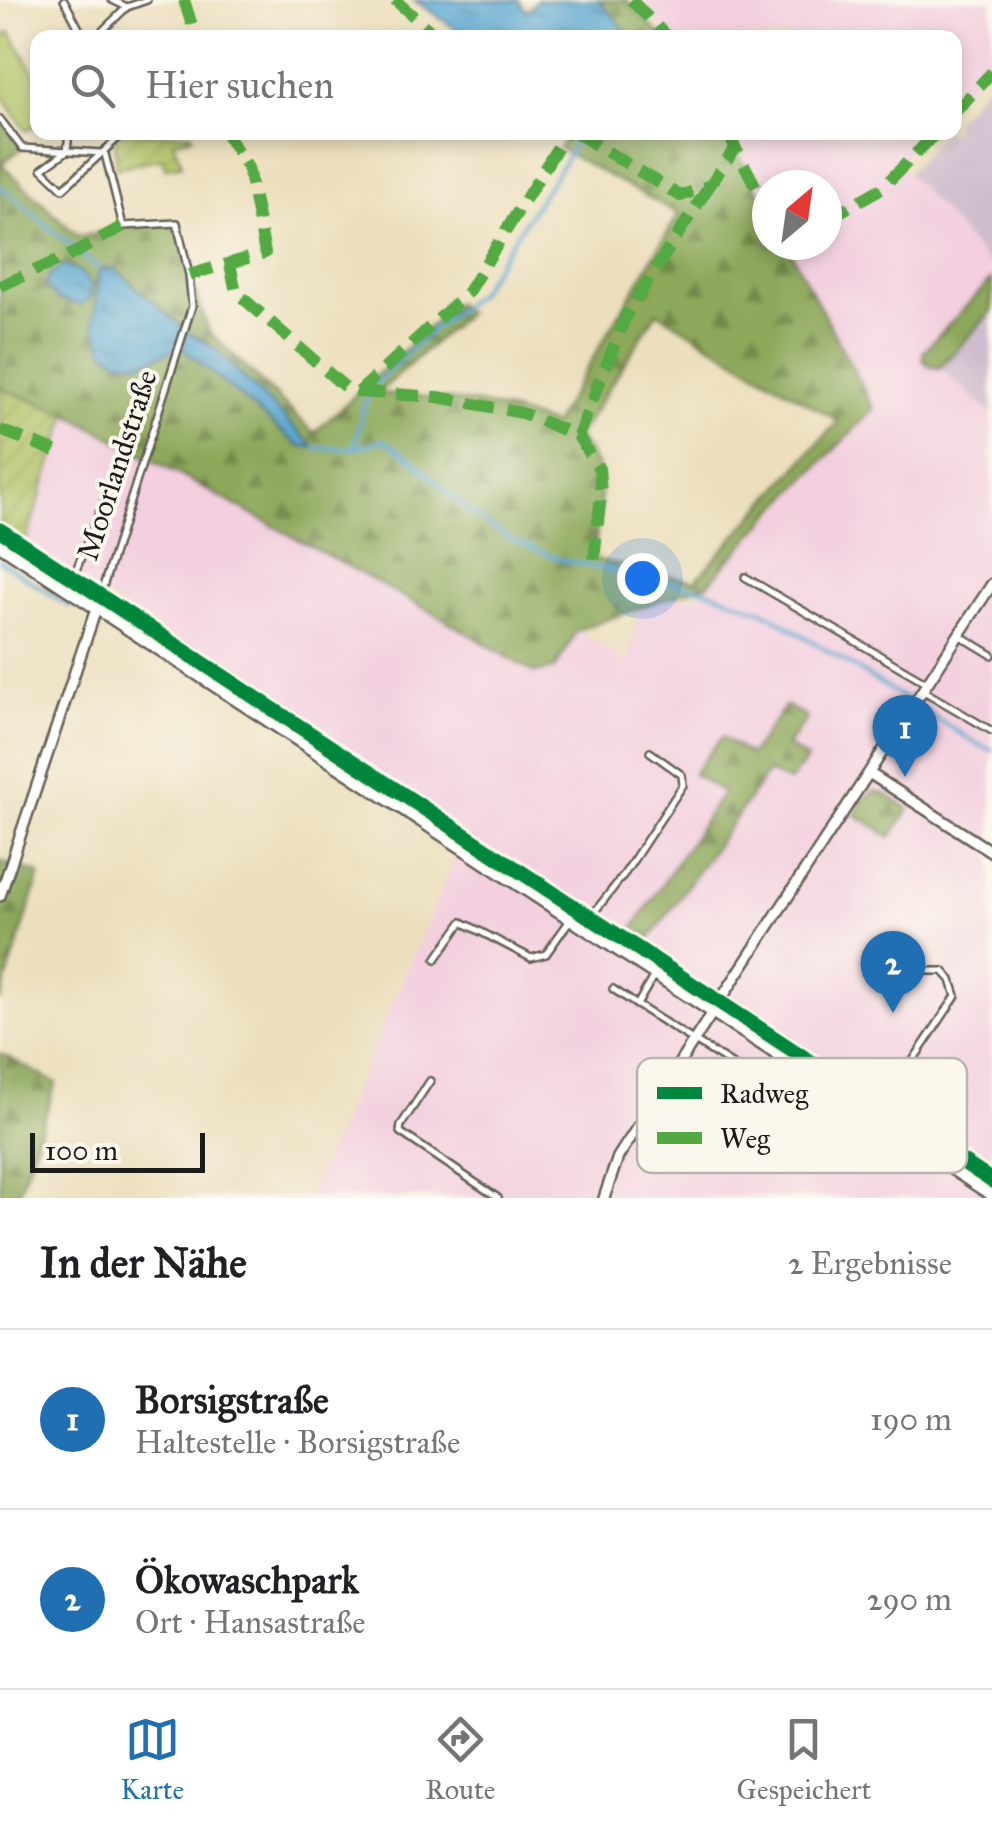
<!DOCTYPE html>
<html lang="de">
<meta charset="utf-8">
<style>
body{margin:0;font-family:"IM FELL Great Primer",serif;background:#f2f2f2;color:#202124}
.compass{position:absolute;left:752px;top:170px;width:90px;height:90px;border-radius:50%;background:#fff;box-shadow:0 5px 15px #0003;rotate:29deg}
.scale{position:absolute;left:30px;bottom:25px;width:175px;box-sizing:border-box;padding-left:10px;border:5px solid #1c1c1c;border-top:0;font-size:28px;line-height:35px;white-space:nowrap;color:#1c1c1c;-webkit-text-stroke:8px #fbf7ec;paint-order:stroke}
.you{position:absolute;left:642px;top:578px;width:35px;height:35px;margin:-25px;border:8px solid #fff;border-radius:50%;background:#1a73e8;box-shadow:0 0 0 15px #1a73e833}
.badge{display:grid;place-items:center;width:65px;height:65px;border-radius:50%;background:#1f6fb2;color:#fff;font-size:32px;font-weight:700}
.pin{position:absolute;translate:-50% -82px;filter:drop-shadow(0 2px 5px #0008)}
.pin::after{content:'';position:absolute;top:52px;width:35px;height:30px;background:inherit;clip-path:polygon(0 0,100% 0,50% 100%)}
.list{margin:0;padding:0;list-style:none}
h2{display:flex;justify-content:space-between;align-items:center;height:130px;margin:0;padding:0 40px;font-size:42px}
h2 small{font-size:32px;font-weight:400;color:#757577}
.list li{display:grid;grid-template-columns:65px 1fr auto;gap:30px;align-items:center;box-sizing:border-box;height:180px;padding:0 40px;border-top:2px solid #e0e0e0}
.list b{display:block;font-size:38px;white-space:nowrap}
.list p{margin:0;font-size:32px;white-space:nowrap;color:#757577}
.list em{font-size:32px;font-style:normal;color:#757577}
.icon{flex:none;width:55px;height:55px;fill:none;stroke:currentColor;stroke-width:2;stroke-linecap:round;stroke-linejoin:round}
.map{position:relative;flex:none;width:992px;height:1198px;overflow:hidden}
.search{position:absolute;background:#fff;box-shadow:0 5px 15px #0003;left:30px;right:30px;top:30px;height:110px;display:flex;align-items:center;gap:25px;box-sizing:border-box;padding:0 35px;border-radius:20px;color:#757577;font-size:38px}
.sheet{height:490px;background:#fff}
nav{display:flex;justify-content:space-around;align-items:center;box-sizing:border-box;height:140px;border-top:2px solid #e0e0e0;background:#fff;font-size:28px;color:#757577}
nav a{display:grid;justify-items:center;gap:5px}
nav .on{color:#1f6fb2}
.map>svg:first-child{display:block}
</style>
<div class="map">
<svg width="992" height="1198" viewBox="0 0 992 1198">
<defs>
<pattern id="forest-firs" width="22" height="20" patternUnits="userSpaceOnUse" patternTransform="scale(2.5)"><rect width="22" height="20" fill="#8ca85a"/><path d="M5 1l3.5 6h-7zM16 11l3.5 6h-7z" fill="#72884a"/></pattern>
<pattern id="garden-furrows" width="10" height="10" patternUnits="userSpaceOnUse" patternTransform="scale(2.5)"><rect width="10" height="10" fill="#b0c265"/><path d="M-1 1l2-2M0 10L10 0M9 11l2-2" fill="none" stroke="#97a657"/></pattern>
<pattern id="water-ripples" width="26" height="14" patternUnits="userSpaceOnUse" patternTransform="scale(2.5)"><rect width="26" height="14" fill="#56a5d0"/><path d="M2 4q2-2 4 0t4 0M15 11q2-2 4 0t4 0" fill="none" stroke="#4686a8"/></pattern>
</defs>
<rect width="100%" height="100%" fill="#fbf7ec"/>
<filter id="ink" filterUnits="userSpaceOnUse"><feTurbulence type="fractalNoise" baseFrequency=".01" numOctaves="2"/><feDisplacementMap in="SourceGraphic" scale="20" xChannelSelector="R" yChannelSelector="G"/><feConvolveMatrix kernelMatrix="1 2 1 2 8 2 1 2 1" color-interpolation-filters="sRGB"/></filter>
<filter id="wash" filterUnits="userSpaceOnUse"><feTurbulence type="fractalNoise" baseFrequency=".0048" numOctaves="4" result="noise"/><feDisplacementMap in="SourceGraphic" scale="40" xChannelSelector="R" yChannelSelector="G"/><feGaussianBlur stdDeviation="2.25" result="paint"/><feColorMatrix in="noise" values="0 0 0 0 0 0 0 0 0 0 0 0 0 0 0 0 0 1.4 0 .05"/><feComposite in="paint" operator="in"/></filter>
<g filter="url(#wash)">
<rect width="100%" height="100%" fill="#ecdfbd"/>
<g fill="#f3cfdf">
<polygon points="635,0 992,0 992,61 955,102 954,38 671,37"/>
<polygon points="729,133 927,133 899,164 992,267 992,279 924,351 931,367 940,368 992,414 992,1198 308,1198 466,833 25,543 68,414 444,619 534,673 555,668 577,630 628,663 643,590 695,598 874,409 788,245 827,245 827,185 767,185 767,205"/>
</g>
<g fill="#cfbdce">
<polygon points="992,78 992,267 907,173 943,133 954,132 955,120"/>
<polygon points="992,311 992,414 940,368"/>
</g>
<polygon fill="#b0c265" stroke="#666f40" stroke-width="2.5" points="10,32 37,77 37,124 26,131 0,92 0,39"/>
<g fill="url(#forest-firs)" stroke="#54623b" stroke-width="2.5" fill-rule="evenodd">
<polygon points="599,0 626,0 662,37 631,37"/>
<path d="M0,119l22,29 -21,16 78,73 44,-11 54,-3 12,52 20,57 105,101 141,-130 12,10 -89,80c60,4 119,10 175,32l126,-211 -120,-65 8,-16h160l40,75v37h20l87,164 -99,101 -67,74 -131,46 -22,39 -21,4 -90,-54 -376,-205 -68,-26zM115,268l71,63 28,17 85,98 -118,-99 -40,16 -44,-58 2,-13zM657,312l181,109 -143,160 -101,-22 7,-64 -2,-26 -21,-33z"/>
<polygon points="992,279 992,311 940,368 931,367 923,360 924,351"/>
<polygon points="786,705 807,718 787,746 807,759 789,782 768,772 643,949 627,938 723,792 693,774 722,737 750,755"/>
<polygon points="874,791 885,794 909,809 891,837 855,814 864,798"/>
<polygon points="0,861 40,874 0,1001"/>
<polygon points="0,1053 56,1083 17,1198 0,1198"/>
</g>
<g fill="url(#garden-furrows)" stroke="#666f40" stroke-width="2.5">
<polygon points="115,133 191,133 192,137 173,142 182,164 165,168 162,158 116,168"/>
<polygon points="0,388 68,414 25,543 0,527"/>
</g>
<g fill="url(#water-ripples)" stroke="#396076" stroke-width="2.5">
<polygon points="414,0 518,0 527,11 537,0 599,0 631,37 467,37"/>
<polygon points="64,266 80,271 92,287 91,297 81,305 59,300 45,286 51,272"/>
<polygon points="115,268 186,331 214,348 315,448 299,446 181,347 141,363 117,360 104,350 94,324 99,269"/>
</g>
<g fill="none" stroke-linecap="round" stroke-linejoin="round">
<g stroke="#56a5d0" stroke-width="4">
<polyline points="0,186 99,269"/>
<polyline points="315,448 354,448 384,440 413,460 467,510 510,539 562,560 707,590 765,612 979,745 992,750"/>
<polyline points="354,448 365,402 376,383 433,329 477,294 566,159 578,132"/>
<polyline points="0,561 70,607"/>
</g>
</g>
</g>
<g filter="url(#ink)">
<g fill="none" stroke-linecap="round" stroke-linejoin="round">
<g stroke="#656054" stroke-width="10">
<g id="service">
<polyline points="64,0 84,38"/>
<polyline points="112,0 127,7 147,0"/>
<polyline points="95,38 127,7"/>
<polyline points="0,119 22,148 102,153"/>
<polyline points="69,132 67,151 42,169 63,189 117,139 115,132"/>
<polyline points="745,577 927,683"/>
<polyline points="68,590 112,481"/>
<polyline points="96,609 192,306 189,275 177,223 123,226 105,154"/>
<polyline points="959,635 992,655"/>
<polyline points="205,680 213,668"/>
<polyline points="922,690 992,731"/>
<polyline points="263,718 271,705"/>
<polyline points="308,748 317,734"/>
<polyline points="396,806 405,792"/>
<polyline points="582,928 625,873 683,785 682,775 650,752"/>
<polyline points="436,959 462,922 531,958 546,954 570,920"/>
<polyline points="654,975 637,1005 752,1077 770,1071 808,1095 817,1081"/>
<polyline points="613,989 637,1005"/>
<polyline points="673,1070 733,1108 752,1077"/>
<polyline points="430,1081 401,1125 400,1132 498,1198"/>
<polyline points="874,1119 956,996 951,980 943,971 924,971 915,979"/>
</g>
</g>
<g stroke="#656054" stroke-width="14">
<g id="minor">
<polyline points="0,546 992,1196"/>
<polyline points="869,773 992,852"/>
<polyline points="0,896 96,609"/>
<polyline points="604,1198 618,1157 992,584"/>
</g>
</g>
<use href="#service" stroke="#fff" stroke-width="5"/>
<use href="#minor" stroke="#fff" stroke-width="9"/>
<g stroke="#52a943" stroke-width="12" stroke-dasharray="25 12" stroke-linecap="butt">
<polyline points="184,0 196,38"/>
<polyline points="395,0 438,38"/>
<polyline points="631,0 668,38"/>
<polyline points="954,113 992,72"/>
<polyline points="575,132 680,196 710,185 735,148"/>
<polyline points="727,132 767,208"/>
<polyline points="827,219 882,188 937,132"/>
<polyline points="230,264 236,292 346,388 359,392 468,292 567,132"/>
<polyline points="189,275 265,253 248,168 225,132"/>
<polyline points="0,286 75,253 123,226"/>
<polyline points="359,392 438,397 522,413 578,436 599,469 601,495 594,559"/>
<polyline points="0,430 55,451"/>
<polyline points="578,436 627,313 710,185"/>
</g>
<g stroke="#fbf7ec" stroke-width="21">
<polyline id="cycleway" points="0,530 992,1181"/>
</g>
<use href="#cycleway" stroke="#00873e" stroke-width="15"/>
</g>
</g>
<g text-anchor="middle" stroke-width="8" stroke-linejoin="round" paint-order="stroke">
<g font-size="30" fill="#1c1c1c" stroke="#fbf7ec">
<text transform="translate(117 465) rotate(-72)" y="10">Moorlandstraße</text>
</g>
</g>
<rect x="637" y="1058" width="330" height="115" rx="15" fill="#fbf7ec" stroke="#b8b5ae" stroke-width="2.5"/>
<rect x="657" y="1087" width="45" height="12" fill="#00873e"/>
<rect x="657" y="1132" width="45" height="12" fill="#52a943"/>
<g font-size="28" fill="#1c1c1c">
<text x="720" y="1103">Radweg</text>
<text x="720" y="1148">Weg</text>
</g>
</svg>
<svg class="compass" viewBox="-18 -18 36 36"><path d="M0-13l5 13h-10z" fill="#e53935"/><path d="M0 13l5-13h-10z" fill="#757577"/></svg>
<div class="scale">100 m</div>
<div class="you"></div>
<div class="pin badge" style="left:905px;top:777px">1</div>
<div class="pin badge" style="left:893px;top:1013px">2</div>
<div class="search"><svg class="icon" aria-label="search" viewBox="0 0 24 24"><circle cx="10" cy="10" r="6"/><path d="M15 15l6 6"/></svg>Hier suchen</div>
</div>
<section class="sheet">
<h2>In der Nähe<small>2 Ergebnisse</small></h2>
<ul class="list">
<li><span class="badge">1</span><div><b>Borsigstraße</b><p>Haltestelle · Borsigstraße</p></div><em>190 m</em></li>
<li><span class="badge">2</span><div><b>Ökowaschpark</b><p>Ort · Hansastraße</p></div><em>290 m</em></li>
</ul>
</section>
<nav>
<a class="on"><svg class="icon" aria-label="map" viewBox="0 0 24 24"><path d="M3 6l6-2 6 2 6-2v14l-6 2-6-2-6 2zM9 4v14M15 6v14"/></svg>Karte</a>
<a><svg class="icon" aria-label="directions" viewBox="0 0 24 24"><path d="M12 3l9 9-9 9-9-9zM9 14v-3h6M13 9l2 2-2 2"/></svg>Route</a>
<a><svg class="icon" aria-label="saved" viewBox="0 0 24 24"><path d="M7 4h10v16l-5-4-5 4z"/></svg>Gespeichert</a>
</nav>
